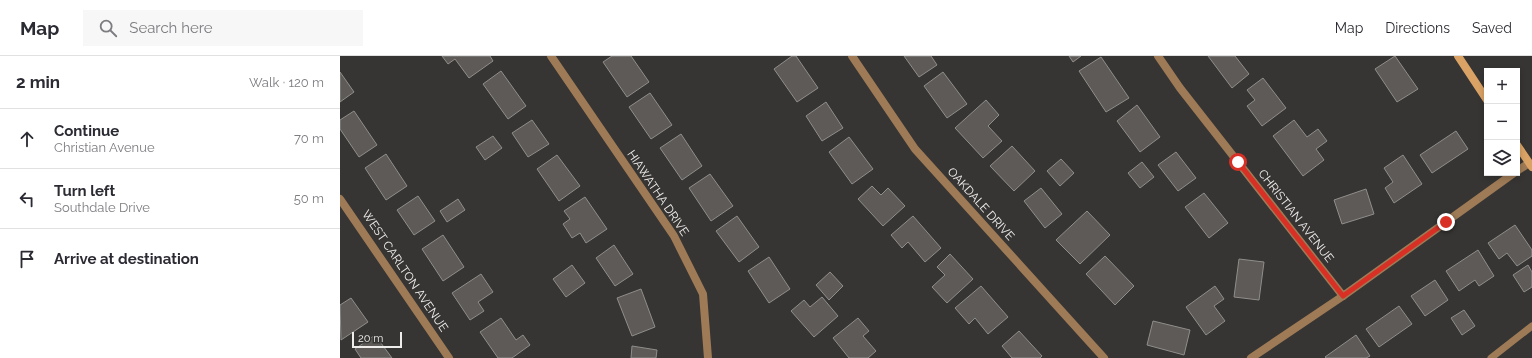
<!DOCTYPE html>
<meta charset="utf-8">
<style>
body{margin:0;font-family:Raleway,sans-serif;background:#f7f7f7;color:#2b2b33}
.controls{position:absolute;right:12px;top:12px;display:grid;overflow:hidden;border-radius:0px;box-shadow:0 2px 6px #0003}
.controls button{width:36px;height:36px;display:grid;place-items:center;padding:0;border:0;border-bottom:1px solid #e1e1e2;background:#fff;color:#2b2b33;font:20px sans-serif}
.scale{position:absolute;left:12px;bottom:10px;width:50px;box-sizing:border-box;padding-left:4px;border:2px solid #eeedeb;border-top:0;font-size:11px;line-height:14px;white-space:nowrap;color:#eeedeb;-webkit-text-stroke:3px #373533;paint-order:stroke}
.stop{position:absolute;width:12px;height:12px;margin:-9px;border:3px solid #d93025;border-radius:50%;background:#fff}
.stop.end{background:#d93025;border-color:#fff;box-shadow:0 1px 4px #0008}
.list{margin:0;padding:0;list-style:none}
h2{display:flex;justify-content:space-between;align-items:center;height:52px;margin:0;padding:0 16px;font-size:17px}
h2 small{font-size:13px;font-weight:400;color:#7c7c81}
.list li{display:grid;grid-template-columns:26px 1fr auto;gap:12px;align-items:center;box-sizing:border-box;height:60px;padding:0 16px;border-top:1px solid #e1e1e2}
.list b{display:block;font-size:15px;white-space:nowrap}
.list p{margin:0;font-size:13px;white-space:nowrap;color:#7c7c81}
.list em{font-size:13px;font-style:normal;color:#7c7c81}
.icon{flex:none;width:22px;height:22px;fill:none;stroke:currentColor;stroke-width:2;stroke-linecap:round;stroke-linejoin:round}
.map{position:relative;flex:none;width:1192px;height:302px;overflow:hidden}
header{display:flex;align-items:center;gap:24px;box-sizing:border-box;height:56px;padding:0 20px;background:#fff;border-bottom:1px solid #e1e1e2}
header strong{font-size:19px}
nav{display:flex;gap:22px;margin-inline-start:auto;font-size:14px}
.search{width:280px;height:36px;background:#f7f7f7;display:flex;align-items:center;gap:10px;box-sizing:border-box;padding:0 14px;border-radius:0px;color:#7c7c81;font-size:15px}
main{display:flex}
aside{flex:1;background:#fff}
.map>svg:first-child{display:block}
</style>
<header>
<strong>Map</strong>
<div class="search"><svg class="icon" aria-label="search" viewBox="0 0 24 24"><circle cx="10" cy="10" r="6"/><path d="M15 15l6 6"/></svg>Search here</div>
<nav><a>Map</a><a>Directions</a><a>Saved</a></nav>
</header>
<main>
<aside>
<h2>2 min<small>Walk · 120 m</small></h2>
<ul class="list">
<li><svg class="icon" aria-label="ahead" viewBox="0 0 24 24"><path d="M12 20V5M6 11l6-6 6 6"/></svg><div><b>Continue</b><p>Christian Avenue</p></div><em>70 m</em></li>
<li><svg class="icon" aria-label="left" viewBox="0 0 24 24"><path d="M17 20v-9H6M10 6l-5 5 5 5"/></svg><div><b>Turn left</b><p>Southdale Drive</p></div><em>50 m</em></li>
<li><svg class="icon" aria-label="arrive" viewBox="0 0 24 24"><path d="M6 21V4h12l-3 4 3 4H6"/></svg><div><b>Arrive at destination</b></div></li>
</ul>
</aside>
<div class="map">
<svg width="1192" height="302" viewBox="0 0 1192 302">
<rect width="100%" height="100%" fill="#373533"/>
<g fill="#5d5a58" stroke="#908e8b">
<polygon points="102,0 150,0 153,5 129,22 115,3 108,8"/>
<polygon points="272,0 291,0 309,26 287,41 263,6"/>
<polygon points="452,0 456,0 478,32 457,46 434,13"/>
<polygon points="564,0 591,0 597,9 579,21"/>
<polygon points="729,0 741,0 733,6"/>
<polygon points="868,0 895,0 909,18 892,32"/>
<polygon points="1055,0 1078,33 1057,46 1035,13"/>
<polygon points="761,1 789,42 766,56 739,15"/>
<polygon points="161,15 186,50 168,63 143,28"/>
<polygon points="0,16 14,36 0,46"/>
<polygon points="603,16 627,48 607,62 584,30"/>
<polygon points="923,22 946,52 922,70 907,50 915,44 907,34"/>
<polygon points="310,37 332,69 311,83 289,51"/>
<polygon points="646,44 659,59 648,70 662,85 643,102 615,72"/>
<polygon points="486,46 503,72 482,85 466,60"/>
<polygon points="797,49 820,81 800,96 777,65"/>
<polygon points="14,55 37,89 19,101 0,73 0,64"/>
<polygon points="192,64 209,88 188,101 172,77"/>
<polygon points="954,64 967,81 978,73 987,85 976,93 984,104 963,120 933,80"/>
<polygon points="1116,75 1128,93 1092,117 1080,99"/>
<polygon points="341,78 362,110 342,124 320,92"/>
<polygon points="153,80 162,92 145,104 136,91"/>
<polygon points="509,81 533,113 512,128 489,96"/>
<polygon points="672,90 695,115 674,135 650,110"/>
<polygon points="836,96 856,122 838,135 818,109"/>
<polygon points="46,98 67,130 46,144 25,112"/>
<polygon points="217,99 240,130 219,145 197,113"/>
<polygon points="1063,99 1082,128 1054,147 1045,132 1053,126 1044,112"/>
<polygon points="721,103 734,117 720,130 707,115"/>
<polygon points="802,106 814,121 800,132 788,117"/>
<polygon points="370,118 393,150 371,165 349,132"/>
<polygon points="532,130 541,139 548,132 565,150 543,170 518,143"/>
<polygon points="701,132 722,158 705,172 684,145"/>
<polygon points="1026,133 1034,158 1002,168 994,144"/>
<polygon points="864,137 888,167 869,182 845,151"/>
<polygon points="78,140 95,165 74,179 57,154"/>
<polygon points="245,141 267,173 246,187 240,177 232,182 223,168 230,163 224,155"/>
<polygon points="118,143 125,154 107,166 100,155"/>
<polygon points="747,155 770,179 740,208 716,184"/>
<polygon points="397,160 419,191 399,206 376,175"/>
<polygon points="573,160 601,192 585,206 568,186 562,192 551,179"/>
<polygon points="1175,169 1192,194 1192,200 1177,210 1167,197 1159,203 1148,187"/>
<polygon points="103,179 124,211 103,225 82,193"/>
<polygon points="274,189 293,218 275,230 256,202"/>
<polygon points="1138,194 1154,220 1139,230 1135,224 1119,235 1106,215"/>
<polygon points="610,198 633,223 607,247 592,231 605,219 597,211"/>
<polygon points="765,200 794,230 775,249 746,218"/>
<polygon points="429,201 450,233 429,247 408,215"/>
<polygon points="899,203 924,206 919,244 894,241"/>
<polygon points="232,209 245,227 226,241 213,223"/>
<polygon points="1188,209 1192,216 1192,231 1184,236 1173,219"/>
<polygon points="490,216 503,230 489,244 476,229"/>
<polygon points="141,218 153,236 138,246 144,255 130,264 112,237"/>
<polygon points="1095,224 1108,244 1085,260 1071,240"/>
<polygon points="641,230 668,261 648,278 635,262 629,268 615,252"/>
<polygon points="875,230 884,243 874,250 885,265 866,279 846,251"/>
<polygon points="301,233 315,271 292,280 277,242"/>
<polygon points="482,241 498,260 474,281 451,255 464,244 470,251"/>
<polygon points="11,242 28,266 1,284 0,249"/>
<polygon points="1059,250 1072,268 1039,291 1026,273"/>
<polygon points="1124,254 1135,270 1122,279 1111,262"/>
<polygon points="161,262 176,284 183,279 190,289 172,302 158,302 140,276"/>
<polygon points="518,262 529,275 523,280 536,295 528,302 509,302 493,282"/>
<polygon points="813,265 850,274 844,299 807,289"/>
<polygon points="679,275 702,300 700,302 672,302 662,290"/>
<polygon points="35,279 52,302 21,302 15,293"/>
<polygon points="1016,279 1030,300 1026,302 986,302 985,301"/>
<polygon points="292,290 317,294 316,302 291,302"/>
</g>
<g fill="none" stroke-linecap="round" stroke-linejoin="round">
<polyline stroke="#9e7b56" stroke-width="7" points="1151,302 1192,270"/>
<g stroke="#9e7b56" stroke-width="8">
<polyline points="211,0 334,180 363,238 368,302"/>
<polyline points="512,0 575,93 764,302"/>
<polyline points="818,0 840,32 1003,240"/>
<polyline points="1177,115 1189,107"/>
<polyline points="0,143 109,302"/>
<polyline points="911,302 1003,240 1174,117"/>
</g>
<g stroke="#daa265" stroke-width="8">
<polyline points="1118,0 1147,44"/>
<polyline points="1177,89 1192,111"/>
</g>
</g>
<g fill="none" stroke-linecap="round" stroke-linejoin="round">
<polyline stroke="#d93025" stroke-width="5" points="898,106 1003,240 1106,166"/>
</g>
<g text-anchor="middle" stroke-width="3" stroke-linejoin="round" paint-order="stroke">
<g font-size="12" fill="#eeedeb" stroke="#373533">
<text transform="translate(318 137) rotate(56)" y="4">HIAWATHA DRIVE</text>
<text transform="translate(641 148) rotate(48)" y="4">OAKDALE DRIVE</text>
<text transform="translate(956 160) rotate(52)" y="4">CHRISTIAN AVENUE</text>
<text transform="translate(65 215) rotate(56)" y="4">WEST CARLTON AVENUE</text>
</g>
</g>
</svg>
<div class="controls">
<button>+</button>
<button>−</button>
<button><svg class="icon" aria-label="layers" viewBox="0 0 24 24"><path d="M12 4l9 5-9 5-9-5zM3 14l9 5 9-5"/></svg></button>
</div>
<div class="scale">20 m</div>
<div class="stop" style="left:898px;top:106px"></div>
<div class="stop end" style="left:1106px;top:166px"></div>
</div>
</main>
